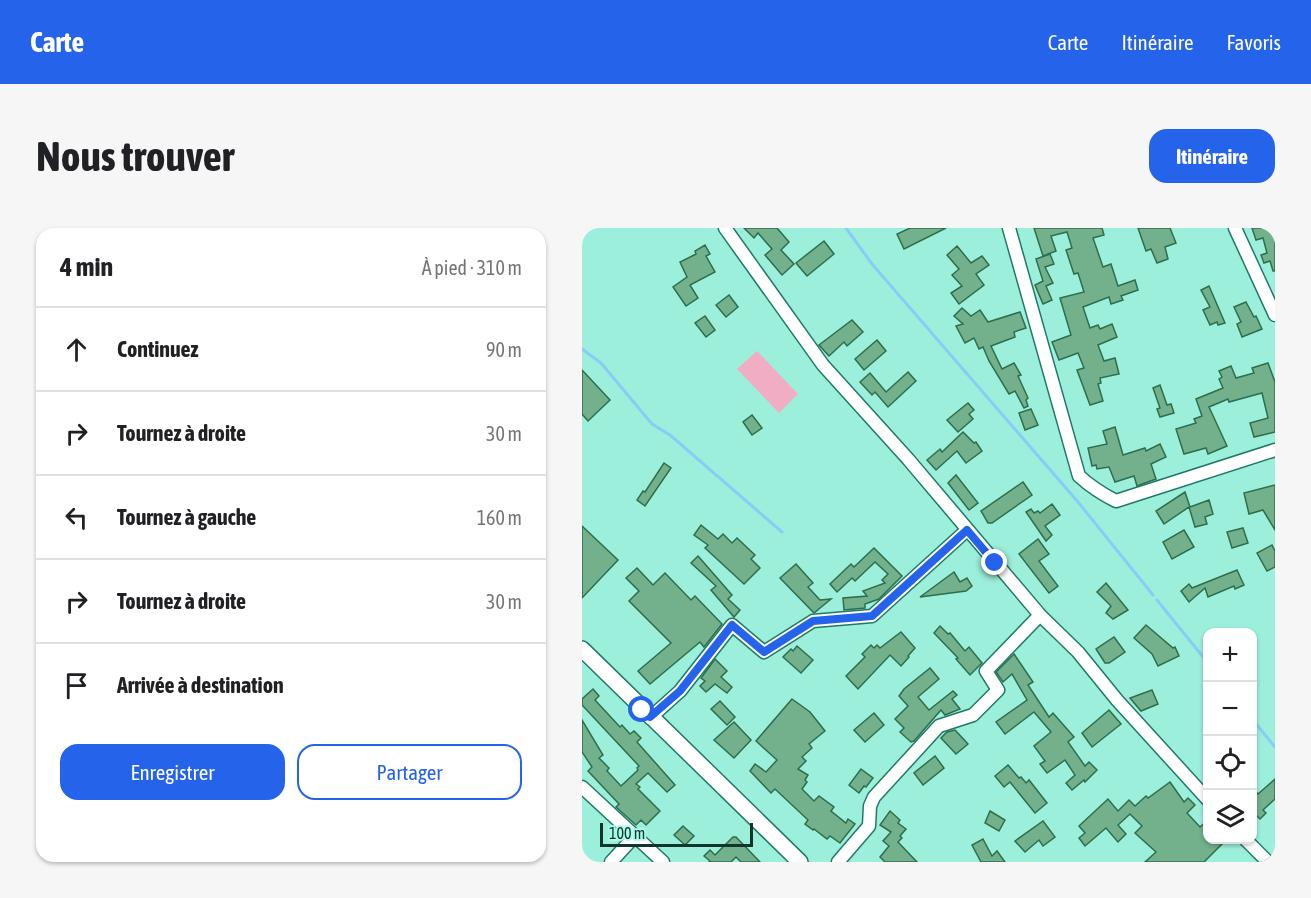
<!DOCTYPE html>
<html lang="fr">
<meta charset="utf-8">
<style>
body{margin:0;font-family:"Asap Condensed",sans-serif;background:#f6f6f6;color:#202124}
.controls{position:absolute;right:18px;bottom:18px;display:grid;overflow:hidden;border-radius:12px;box-shadow:0 2px 4px #0004}
.controls button{width:54px;height:54px;display:grid;place-items:center;padding:0;border:0;border-bottom:2px solid #e0e0e0;background:#fff;color:#202124;font:30px sans-serif}
.scale{position:absolute;left:18px;bottom:15px;width:153px;box-sizing:border-box;padding-left:6px;border:3px solid #11342d;border-top:0;font-size:16px;line-height:21px;white-space:nowrap;color:#11342d;-webkit-text-stroke:4px #a9fce8;paint-order:stroke}
.stop{position:absolute;width:18px;height:18px;margin:-14px;border:4px solid #2563eb;border-radius:50%;background:#fff}
.stop.end{background:#2563eb;border-color:#fff;box-shadow:0 2px 6px #0008}
.list{margin:0;padding:0;list-style:none}
h2{display:flex;justify-content:space-between;align-items:center;height:78px;margin:0;padding:0 24px;font-size:26px}
h2 small{font-size:20px;font-weight:400;color:#757577}
.list li{display:grid;grid-template-columns:39px 1fr auto;gap:18px;align-items:center;box-sizing:border-box;height:84px;padding:0 24px;border-top:2px solid #e0e0e0}
.list b{display:block;font-size:22px;white-space:nowrap}
.list em{font-size:20px;font-style:normal;color:#757577}
.actions{display:flex;gap:12px;padding:18px 24px}
.actions a{flex:1;padding:14px 0;border:2px solid #2563eb;border-radius:18px;text-align:center;font-size:21px;color:#2563eb}
.actions .main{background:#2563eb;color:#fff}
.icon{flex:none;width:33px;height:33px;fill:none;stroke:currentColor;stroke-width:2;stroke-linecap:round;stroke-linejoin:round}
.map{position:relative;flex:none;width:693px;height:634px;overflow:hidden;border-radius:18px}
header{display:flex;align-items:center;gap:36px;box-sizing:border-box;height:84px;padding:0 30px;background:#2563eb;color:#fff}
header strong{font-size:28px}
nav{display:flex;gap:33px;margin-inline-start:auto;font-size:21px}
.intro{display:flex;align-items:center;justify-content:space-between;box-sizing:border-box;height:144px;padding:0 36px}
h1{margin:0;font-size:42px}
.button{padding:15px 27px;border-radius:18px;background:#2563eb;color:#fff;font-size:21px;font-weight:700}
main{display:flex;gap:36px;padding:0 36px}
aside{flex:1;background:#fff;border-radius:18px;box-shadow:0 2px 4px #0004}
.map>svg:first-child{display:block}
</style>
<header>
<strong>Carte</strong>
<nav><a>Carte</a><a>Itinéraire</a><a>Favoris</a></nav>
</header>
<div class="intro"><h1>Nous trouver</h1><a class="button">Itinéraire</a></div>
<main>
<aside>
<h2>4 min<small>À pied · 310 m</small></h2>
<ul class="list">
<li><svg class="icon" aria-label="ahead" viewBox="0 0 24 24"><path d="M12 20V5M6 11l6-6 6 6"/></svg><div><b>Continuez</b></div><em>90 m</em></li>
<li><svg class="icon" aria-label="right" viewBox="0 0 24 24"><path d="M7 20v-9h11M14 6l5 5-5 5"/></svg><div><b>Tournez à droite</b></div><em>30 m</em></li>
<li><svg class="icon" aria-label="left" viewBox="0 0 24 24"><path d="M17 20v-9H6M10 6l-5 5 5 5"/></svg><div><b>Tournez à gauche</b></div><em>160 m</em></li>
<li><svg class="icon" aria-label="right" viewBox="0 0 24 24"><path d="M7 20v-9h11M14 6l5 5-5 5"/></svg><div><b>Tournez à droite</b></div><em>30 m</em></li>
<li><svg class="icon" aria-label="arrive" viewBox="0 0 24 24"><path d="M6 21V4h12l-3 4 3 4H6"/></svg><div><b>Arrivée à destination</b></div></li>
</ul>
<div class="actions"><a class="main">Enregistrer</a><a>Partager</a></div>
</aside>
<div class="map">
<svg width="693" height="634" viewBox="0 0 693 634">
<rect width="100%" height="100%" fill="#9cefdb"/>
<polygon fill="#f1adc4" points="175,123 216,166 197,185 155,141"/>
<g fill="none" stroke-linecap="round" stroke-linejoin="round">
<g stroke="#89ccf7" stroke-width="3">
<polyline points="264,0 290,36 496,274 571,367"/>
<polyline points="0,121 19,135 70,196 88,207 200,304"/>
<polyline points="575,372 626,435"/>
<polyline points="670,491 693,519"/>
</g>
</g>
<g fill="#72b18c" stroke="#2e6e4c" stroke-width="1.5">
<polygon points="162,0 195,0 207,14 199,22 212,36 200,47 183,27 190,21 176,5 172,10"/>
<polygon points="328,0 364,0 322,21 315,6"/>
<polygon points="452,0 520,0 522,7 511,10 521,39 529,36 536,58 553,52 556,62 539,68 541,72 529,76 527,69 501,79 508,100 516,97 518,101 530,96 535,109 516,117 522,133 533,130 537,146 518,150 519,155 516,156 521,173 508,177 495,142 502,140 496,125 477,132 470,114 489,107 478,70 502,64 496,45 492,46 484,22 490,20 485,4 469,8 474,23 461,28"/>
<polygon points="556,0 588,0 594,15 583,19 586,31 575,35 569,21 564,23"/>
<polygon points="670,0 693,0 693,43 691,43 688,33 682,35 679,27 685,25 681,10 674,12"/>
<polygon points="242,13 252,26 225,48 214,35"/>
<polygon points="123,17 128,26 124,28 133,44 108,57 116,70 104,78 91,59 105,49 98,34 114,26 113,23"/>
<polygon points="375,18 389,35 400,28 407,37 394,46 402,57 377,76 369,65 380,58 370,47 377,41 365,27"/>
<polygon points="468,26 472,36 463,39 471,55 464,58 470,72 461,76 453,57 461,53 454,31"/>
<polygon points="627,58 643,95 636,97 635,94 628,97 621,82 628,79 619,62"/>
<polygon points="147,67 156,79 144,89 134,77"/>
<polygon points="664,74 672,89 674,88 680,101 660,109 655,96 659,94 652,79"/>
<polygon points="380,80 389,88 398,82 406,94 438,84 444,100 432,104 433,109 409,118 420,141 432,135 439,147 436,148 446,170 444,172 446,178 442,180 433,163 427,166 407,133 401,119 397,121 392,110 383,115 374,98 381,96 372,88"/>
<polygon points="123,88 133,102 124,109 113,95"/>
<polygon points="270,92 281,104 265,118 262,114 247,128 237,117"/>
<polygon points="295,112 304,123 282,142 273,131"/>
<polygon points="686,135 693,154 693,204 672,209 668,195 686,190 680,165 647,174 646,171 627,179 645,218 626,226 624,220 602,226 594,201 614,195 612,191 620,188 614,171 641,160 637,151 640,149 637,143 649,138 654,150 672,145 670,140"/>
<polygon points="0,142 28,172 6,193 0,186"/>
<polygon points="326,144 334,153 306,179 293,164 290,167 278,154 288,145 304,164"/>
<polygon points="578,157 585,177 589,176 592,185 578,189 575,181 578,180 571,160"/>
<polygon points="386,175 392,182 387,186 391,191 376,204 365,192"/>
<polygon points="449,181 456,197 443,202 437,185"/>
<polygon points="170,187 180,200 170,207 161,194"/>
<polygon points="533,199 541,227 563,220 564,223 578,216 584,229 569,236 574,251 555,258 552,248 533,254 527,239 515,241 514,237 510,238 506,220 525,216 521,203"/>
<polygon points="381,204 392,215 394,214 400,223 384,235 375,223 354,242 345,232 358,221 360,224"/>
<polygon points="82,235 89,240 63,278 55,272 61,263 63,264"/>
<polygon points="374,247 396,275 387,282 366,255"/>
<polygon points="441,254 450,267 410,295 406,295 399,283"/>
<polygon points="693,257 693,302 681,282 667,286 662,265"/>
<polygon points="603,264 608,279 627,272 631,286 623,289 625,296 613,299 607,279 582,296 574,283"/>
<polygon points="470,276 478,287 463,298 470,307 464,313 444,284 449,281 452,285 456,283 458,285"/>
<polygon points="119,297 136,311 141,306 150,315 155,310 173,327 169,331 178,340 162,356 123,320 126,317 112,307"/>
<polygon points="0,298 36,332 0,370"/>
<polygon points="661,300 666,315 650,320 645,304"/>
<polygon points="602,302 612,319 590,331 581,314"/>
<polygon points="456,311 467,326 457,333 476,358 467,365 437,326"/>
<polygon points="690,317 693,323 693,339 685,343 675,325"/>
<polygon points="292,320 320,348 297,371 283,376 283,380 262,382 261,370 285,368 281,363 303,355 300,352 306,346 293,334 273,353 270,350 255,364 248,356 269,336 272,339"/>
<polygon points="116,328 150,367 146,371 158,382 152,389 129,362 134,358 109,335"/>
<polygon points="214,336 231,355 226,359 238,372 249,371 232,385 198,350"/>
<polygon points="55,340 71,357 83,345 109,372 113,368 140,396 122,419 118,414 68,456 56,443 89,415 47,373 57,363 44,350"/>
<polygon points="655,342 662,357 653,361 652,358 626,369 623,360 607,374 599,363 607,356 610,360"/>
<polygon points="372,344 378,354 385,350 390,358 384,363 338,369"/>
<polygon points="524,355 546,382 531,391 524,385 529,378 515,364"/>
<polygon points="564,397 591,420 593,419 597,428 576,438 570,426 552,410"/>
<polygon points="358,398 366,406 368,405 383,423 387,419 400,435 388,447 374,431 376,430 352,405"/>
<polygon points="319,404 333,420 326,428 327,429 319,438 308,427 276,461 264,448 283,429 280,426 289,417 292,420 295,417 298,420"/>
<polygon points="532,409 543,424 527,435 523,435 514,421"/>
<polygon points="215,418 231,432 219,445 201,429 209,421 211,423"/>
<polygon points="432,426 451,454 446,457 467,489 471,485 492,509 486,514 503,538 507,534 515,542 503,554 502,552 490,562 484,555 493,547 483,532 465,545 458,536 463,533 452,518 469,504 452,484 423,506 414,494 445,472 430,446 421,454 414,444"/>
<polygon points="133,431 145,443 139,449 150,459 145,465 133,456 124,464 118,458 123,453 119,450"/>
<polygon points="348,440 357,451 336,469 347,482 371,463 375,467 370,471 378,481 363,487 359,482 332,513 329,514 318,504 322,500 313,491 326,478 317,468 322,461"/>
<polygon points="11,461 17,468 13,472 38,499 40,497 48,506 52,503 59,510 55,514 93,557 85,564 66,545 54,556 58,559 56,561 78,583 64,597 59,592 54,597 34,579 37,576 6,543 10,539 0,524 0,492 21,527 17,530 27,540 25,543 39,558 56,542 55,540 57,538 0,477 0,471"/>
<polygon points="570,462 576,476 559,483 548,470"/>
<polygon points="210,471 228,484 243,503 227,516 230,520 220,529 224,533 216,541 226,547 223,552 225,554 220,561 232,573 237,568 252,579 249,583 264,595 266,591 273,596 258,615 248,608 245,611 232,601 231,602 223,596 226,592 193,561 189,565 168,543 173,536 184,544 195,532 174,513"/>
<polygon points="138,473 153,489 145,497 129,481"/>
<polygon points="527,482 539,496 510,519 500,505"/>
<polygon points="292,485 302,497 283,514 272,502"/>
<polygon points="152,494 169,512 152,530 132,512"/>
<polygon points="373,502 386,516 374,526 359,510 365,504"/>
<polygon points="353,528 362,540 341,557 332,545"/>
<polygon points="426,537 437,550 439,549 444,555 447,552 465,575 453,585 428,554 422,559 413,548"/>
<polygon points="279,541 291,550 284,559 282,558 277,565 267,557"/>
<polygon points="693,551 693,571 681,582 684,585 678,591 670,583 670,559 676,566"/>
<polygon points="588,554 602,574 606,570 613,577 605,585 618,599 626,592 626,612 644,612 622,634 563,634 574,624 553,605 560,598 548,586 536,597 544,606 536,614 524,600 503,618 497,610 503,605 497,598 526,571 536,583 547,572 553,578 564,568 566,570"/>
<polygon points="308,583 318,592 316,595 324,601 318,608 320,610 316,614 335,634 303,634 298,629 307,618 301,613 309,604 298,597"/>
<polygon points="408,583 423,592 417,603 403,595"/>
<polygon points="461,593 473,609 461,618 457,612 443,624 433,613"/>
<polygon points="101,598 112,608 103,617 92,607"/>
<polygon points="151,609 154,609 178,634 159,634 154,629 149,634 127,634 128,633 122,628 128,622 133,627"/>
<polygon points="401,611 410,628 415,623 423,634 399,634 390,617"/>
</g>
<g fill="none" stroke-linecap="round" stroke-linejoin="round">
<g stroke="#207968" stroke-width="15">
<g id="minor">
<polyline points="143,0 241,137 326,231 458,387 496,424 535,472 626,572"/>
<path d="M427,0l70,248c12,11 23,18 37,25l159,-51"/>
<polyline points="653,0 693,87"/>
<polyline points="68,490 98,463 150,397 182,424 231,393 290,388 385,302"/>
<polyline points="0,559 81,634"/>
<polyline points="664,612 686,634"/>
<polyline points="29,634 52,609"/>
<polyline points="256,634 287,598 288,578 292,569 357,498 391,487 416,462 404,443 458,387"/>
</g>
</g>
<g stroke="#207968" stroke-width="18">
<polyline id="tertiary" points="0,421 218,634"/>
</g>
<use href="#minor" stroke="#fff" stroke-width="12"/>
<use href="#tertiary" stroke="#fff" stroke-width="15"/>
</g>
<g fill="none" stroke-linecap="round" stroke-linejoin="round">
<polyline stroke="#2563eb" stroke-width="8" points="60,482 68,489 98,463 150,397 182,424 231,393 290,388 385,302 413,335"/>
</g>
</svg>
<div class="controls">
<button>+</button>
<button>−</button>
<button><svg class="icon" aria-label="locate" viewBox="0 0 24 24"><circle cx="12" cy="12" r="6"/><path d="M12 2v4M12 18v4M2 12h4M18 12h4"/></svg></button>
<button><svg class="icon" aria-label="layers" viewBox="0 0 24 24"><path d="M12 4l9 5-9 5-9-5zM3 14l9 5 9-5"/></svg></button>
</div>
<div class="scale">100 m</div>
<div class="stop" style="left:60px;top:482px"></div>
<div class="stop end" style="left:413px;top:335px"></div>
</div>
</main>
